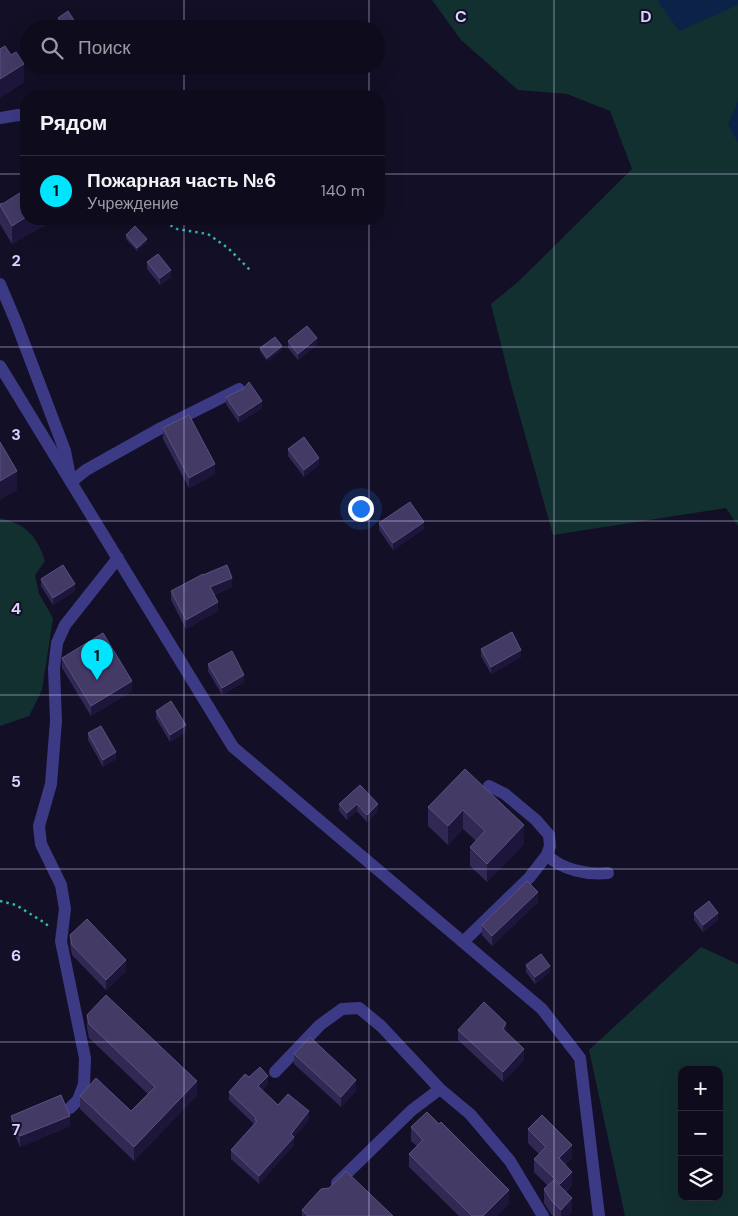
<!DOCTYPE html>
<html lang="ru">
<meta charset="utf-8">
<style>
body{margin:0;font-family:"DM Sans",sans-serif;background:#171425;color:#f1f3f6}
.controls{position:absolute;right:15px;bottom:15px;display:grid;overflow:hidden;border-radius:10px;box-shadow:0 5px 20px #0002}
.controls button{width:45px;height:45px;display:grid;place-items:center;padding:0;border:0;border-bottom:1px solid #2e2b3b;background:#0e0b1c;color:#f1f3f6;font:25px sans-serif}
.you{position:absolute;left:360px;top:508px;width:18px;height:18px;margin:-12px;border:4px solid #fff;border-radius:50%;background:#1a73e8;box-shadow:0 0 0 8px #1a73e833}
.badge{display:grid;place-items:center;width:32px;height:32px;border-radius:50%;background:#00e5ff;color:#111;font-size:16px;font-weight:700}
.pin{position:absolute;translate:-50% -41px;filter:drop-shadow(0 1px 2px #0008)}
.pin::after{content:'';position:absolute;top:26px;width:18px;height:15px;background:inherit;clip-path:polygon(0 0,100% 0,50% 100%)}
.list{margin:0;padding:0;list-style:none}
h2{display:flex;justify-content:space-between;align-items:center;height:65px;margin:0;padding:0 20px;font-size:21px}
h2 small{font-size:16px;font-weight:400;color:#9b9ba3}
.list li{display:grid;grid-template-columns:32px 1fr auto;gap:15px;align-items:center;box-sizing:border-box;height:70px;padding:0 20px;border-top:1px solid #2e2b3b}
.list b{display:block;font-size:19px;white-space:nowrap}
.list p{margin:0;font-size:16px;white-space:nowrap;color:#9b9ba3}
.list em{font-size:16px;font-style:normal;color:#9b9ba3}
.icon{flex:none;width:28px;height:28px;fill:none;stroke:currentColor;stroke-width:2;stroke-linecap:round;stroke-linejoin:round}
.map{position:relative;flex:none;width:738px;height:1216px;overflow:hidden}
.search{position:absolute;background:#0e0b1c;box-shadow:0 5px 20px #0002;left:20px;top:20px;width:365px;height:55px;display:flex;align-items:center;gap:12px;box-sizing:border-box;padding:0 18px;border-radius:28px;color:#9b9ba3;font-size:19px}
.panel{position:absolute;background:#0e0b1c;box-shadow:0 5px 20px #0002;left:20px;top:90px;width:365px;height:135px;border-radius:20px}
.map>svg:first-child{display:block}
</style>
<div class="map">
<svg width="738" height="1216" viewBox="0 0 738 1216">
<rect width="100%" height="100%" fill="#130f26"/>
<g fill="#12302f" fill-rule="evenodd">
<polygon points="432,0 738,0 738,526 726,508 553,535 510,381 491,304 520,280 632,169 610,111 567,94 518,90 461,40"/>
<path d="M0,518c26,6 37,18 45,43l-10,14 4,19 14,24 -11,72 -13,26 -29,10z"/>
<path d="M701,947l37,17v252h-113l-36,-166zM682,1070h37v127h-37z"/>
</g>
<g fill="#0c2248">
<polygon points="659,0 738,0 738,5 679,31 658,2"/>
<polygon points="738,101 738,142 728,125"/>
</g>
<g fill="none" stroke-linecap="round" stroke-linejoin="round">
<g stroke="#2fb8b0" stroke-width="2.5" stroke-dasharray="2.5 4" stroke-linecap="butt">
<polyline points="159,219 177,229 208,234 228,248 252,272"/>
<polyline points="0,901 16,905 45,923 48,926"/>
</g>
<g stroke="#3d3a85" stroke-width="12">
<polyline points="0,118 18,115 26,117"/>
<polyline points="0,284 16,322 65,451 71,482 86,470 161,428 239,389"/>
<polyline points="0,366 233,747 542,1009 580,1058 599,1216"/>
<path d="M547,855c15,15 40,20 61,18"/>
<polyline points="463,942 529,878 547,855 550,846 549,835 536,820 505,794 489,786"/>
<polyline points="275,1072 320,1025 342,1009 359,1008 381,1026 440,1089"/>
<polyline points="70,1108 78,1100 84,1084 85,1058 61,941 65,909 61,885 41,844 39,826 51,784 56,721 54,669 57,643 65,625 118,558"/>
<polyline points="337,1183 412,1110 440,1089 470,1114 510,1161 543,1216"/>
</g>
</g>
<g fill="#312854">
<polygon points="58,18 80,29 61,29 58,25"/>
<polygon points="0,204 26,219 56,219 12,244 0,224"/>
<polygon points="126,235 147,242 137,251 126,239"/>
<polygon points="147,262 171,277 160,285 147,269"/>
<polygon points="288,341 317,345 298,360 288,348"/>
<polygon points="260,348 282,350 267,361 260,351"/>
<polygon points="226,397 262,408 239,423 226,404"/>
<polygon points="163,428 215,474 189,488 163,439"/>
<polygon points="288,449 319,465 304,477 288,456"/>
<polygon points="379,523 424,529 393,550 379,530"/>
<polygon points="203,575 232,587 214,595 218,611 186,629 171,600 171,591"/>
<polygon points="41,579 75,591 53,605 41,586"/>
<polygon points="481,649 521,657 491,674 481,656"/>
<polygon points="62,658 132,691 91,716 62,668"/>
<polygon points="208,664 244,682 222,695 208,671"/>
<polygon points="156,711 186,732 170,742 156,718"/>
<polygon points="88,733 116,759 103,767 88,740"/>
<polygon points="465,769 524,844 487,882 470,866 470,847 476,841 463,829 448,845 428,826 428,807"/>
<polygon points="360,785 378,811 367,822 357,811 347,820 339,811 339,804"/>
<polygon points="538,902 492,946 482,935 482,925"/>
<polygon points="694,913 718,920 703,932 694,920"/>
<polygon points="70,935 126,971 106,990 72,955 70,945"/>
<polygon points="526,965 550,972 535,984 526,972"/>
<polygon points="87,1015 197,1095 134,1161 80,1109 80,1096 131,1111 148,1094 89,1038 87,1028"/>
<polygon points="458,1030 506,1032 524,1060 503,1082 458,1040"/>
<polygon points="294,1054 356,1091 341,1107 294,1064"/>
<polygon points="249,1077 268,1084 262,1090 278,1105 309,1120 294,1137 294,1145 259,1184 231,1159 231,1150 254,1124 229,1100 229,1092"/>
<polygon points="11,1116 70,1126 20,1147 11,1126"/>
<polygon points="439,1124 509,1203 496,1216 459,1216 409,1167 409,1154 417,1146 411,1141 411,1127"/>
<polygon points="528,1129 572,1158 565,1165 572,1185 566,1192 572,1212 568,1216 553,1216 551,1214 544,1203 544,1189 548,1186 534,1172 534,1159 539,1154 528,1143"/>
<polygon points="302,1210 393,1216 302,1216"/>
</g>
<g fill="#1d163a">
<polygon points="24,64 24,83 0,98 0,79"/>
<polygon points="26,217 26,219 56,219 12,244 12,226"/>
<polygon points="147,239 147,242 137,251 137,248"/>
<polygon points="171,270 171,277 160,285 160,278"/>
<polygon points="317,338 317,345 298,360 298,354"/>
<polygon points="282,346 282,350 267,361 267,358"/>
<polygon points="262,401 262,408 239,423 239,416"/>
<polygon points="319,458 319,465 304,477 304,470"/>
<polygon points="215,464 215,474 189,488 189,478"/>
<polygon points="17,471 17,490 0,500 0,481"/>
<polygon points="424,522 424,529 393,550 393,543"/>
<polygon points="232,578 232,587 210,596 210,587"/>
<polygon points="75,584 75,591 53,605 53,598"/>
<polygon points="218,602 218,611 186,629 186,620"/>
<polygon points="521,650 521,657 491,674 491,667"/>
<polygon points="244,675 244,682 222,695 222,688"/>
<polygon points="132,681 132,691 91,716 91,706"/>
<polygon points="186,725 186,732 170,742 170,735"/>
<polygon points="116,752 116,759 103,767 103,760"/>
<polygon points="357,804 357,811 347,820 347,813"/>
<polygon points="378,804 378,811 367,822 367,815"/>
<polygon points="463,810 463,829 448,845 448,826"/>
<polygon points="524,825 524,844 487,882 487,864"/>
<polygon points="538,892 538,902 492,946 492,936"/>
<polygon points="718,913 718,920 703,932 703,925"/>
<polygon points="126,960 126,971 106,990 106,980"/>
<polygon points="550,966 550,972 535,984 535,977"/>
<polygon points="506,1023 506,1033 503,1029"/>
<polygon points="524,1049 524,1060 503,1082 503,1072"/>
<polygon points="268,1076 268,1084 258,1094 258,1086"/>
<polygon points="356,1080 356,1091 341,1107 341,1097"/>
<polygon points="197,1081 197,1095 134,1161 134,1147"/>
<polygon points="309,1111 309,1120 294,1137 294,1145 259,1184 259,1176 291,1134"/>
<polygon points="70,1116 70,1126 20,1147 20,1136"/>
<polygon points="572,1145 572,1158 559,1172 559,1158"/>
<polygon points="572,1172 572,1185 560,1197 560,1184"/>
<polygon points="509,1190 509,1203 496,1216 483,1216"/>
<polygon points="572,1198 572,1212 568,1216 561,1216 561,1210"/>
</g>
<g fill="#433a66" stroke="#5a527e">
<polygon points="68,11 80,29 66,29 58,18"/>
<polygon points="5,46 11,55 16,52 24,64 0,79 0,49"/>
<polygon points="26,189 26,217 12,226 0,205 0,204 4,203"/>
<polygon points="135,226 147,239 137,248 126,235"/>
<polygon points="158,254 171,270 160,278 147,262"/>
<polygon points="307,326 317,338 298,354 288,341"/>
<polygon points="275,337 282,346 267,358 260,348"/>
<polygon points="249,382 262,401 239,416 226,397 243,389"/>
<polygon points="189,415 215,464 189,478 163,428"/>
<polygon points="304,437 319,458 304,470 288,449"/>
<polygon points="0,442 17,471 0,481"/>
<polygon points="410,502 424,522 393,543 379,523"/>
<polygon points="63,565 75,584 53,598 41,579"/>
<polygon points="227,565 232,578 210,587 218,602 186,620 171,591 203,574 203,575"/>
<polygon points="512,632 521,650 491,667 481,649"/>
<polygon points="103,633 132,681 91,706 62,658"/>
<polygon points="232,651 244,675 222,688 208,664"/>
<polygon points="171,701 186,725 170,735 156,711"/>
<polygon points="101,726 116,752 103,760 88,733"/>
<polygon points="465,769 524,825 487,864 470,847 485,831 463,810 448,826 428,807"/>
<polygon points="360,785 378,804 367,815 357,804 347,813 339,804"/>
<polygon points="527,881 538,892 492,936 482,925"/>
<polygon points="709,901 718,913 703,925 694,913"/>
<polygon points="87,919 126,960 106,980 72,945 70,935"/>
<polygon points="541,954 550,966 535,977 526,965"/>
<polygon points="106,995 197,1081 134,1147 80,1096 96,1078 131,1111 155,1087 89,1024 87,1015"/>
<polygon points="484,1002 506,1023 503,1029 524,1049 503,1072 458,1030"/>
<polygon points="310,1037 356,1080 341,1097 294,1054"/>
<polygon points="260,1067 268,1076 258,1086 278,1105 288,1094 309,1111 291,1134 294,1137 259,1176 231,1150 257,1121 255,1120 256,1118 229,1092 245,1074 249,1077"/>
<polygon points="61,1095 70,1116 20,1136 11,1116"/>
<polygon points="427,1112 439,1124 441,1122 509,1190 483,1216 472,1216 409,1154 423,1140 411,1127"/>
<polygon points="542,1115 572,1145 559,1158 572,1172 560,1184 534,1159 546,1147 528,1129"/>
<polygon points="346,1171 393,1216 308,1216 302,1210 321,1189 329,1188"/>
<polygon points="554,1180 572,1198 561,1210 551,1200 544,1189"/>
</g>
<path fill="none" stroke="#d9d4ff" stroke-width="1" stroke-opacity="0.55" d="M184,0v29M369,0v29M554,0v1216M184,66v30M369,66v30M0,174h26M379,174h359M184,219v997M369,219v997M0,347h738M0,521h738M0,695h738M0,869h738M0,1042h738"/>
<g font-size="16" text-anchor="middle" font-weight="bold" fill="#d9d4ff" stroke="#130f26" stroke-width="4" stroke-linejoin="round" paint-order="stroke">
<text x="461" y="22">C</text>
<text x="646" y="22">D</text>
<text x="16" y="266">2</text>
<text x="16" y="440">3</text>
<text x="16" y="614">4</text>
<text x="16" y="787">5</text>
<text x="16" y="961">6</text>
<text x="16" y="1135">7</text>
</g>
</svg>
<div class="controls">
<button>+</button>
<button>−</button>
<button><svg class="icon" aria-label="layers" viewBox="0 0 24 24"><path d="M12 4l9 5-9 5-9-5zM3 14l9 5 9-5"/></svg></button>
</div>
<div class="you"></div>
<div class="pin badge" style="left:97px;top:680px">1</div>
<div class="search"><svg class="icon" aria-label="search" viewBox="0 0 24 24"><circle cx="10" cy="10" r="6"/><path d="M15 15l6 6"/></svg>Поиск</div>
<section class="panel">
<h2>Рядом<small></small></h2>
<ul class="list">
<li><span class="badge">1</span><div><b>Пожарная часть №6</b><p>Учреждение</p></div><em>140 m</em></li>
</ul>
</section>
</div>
